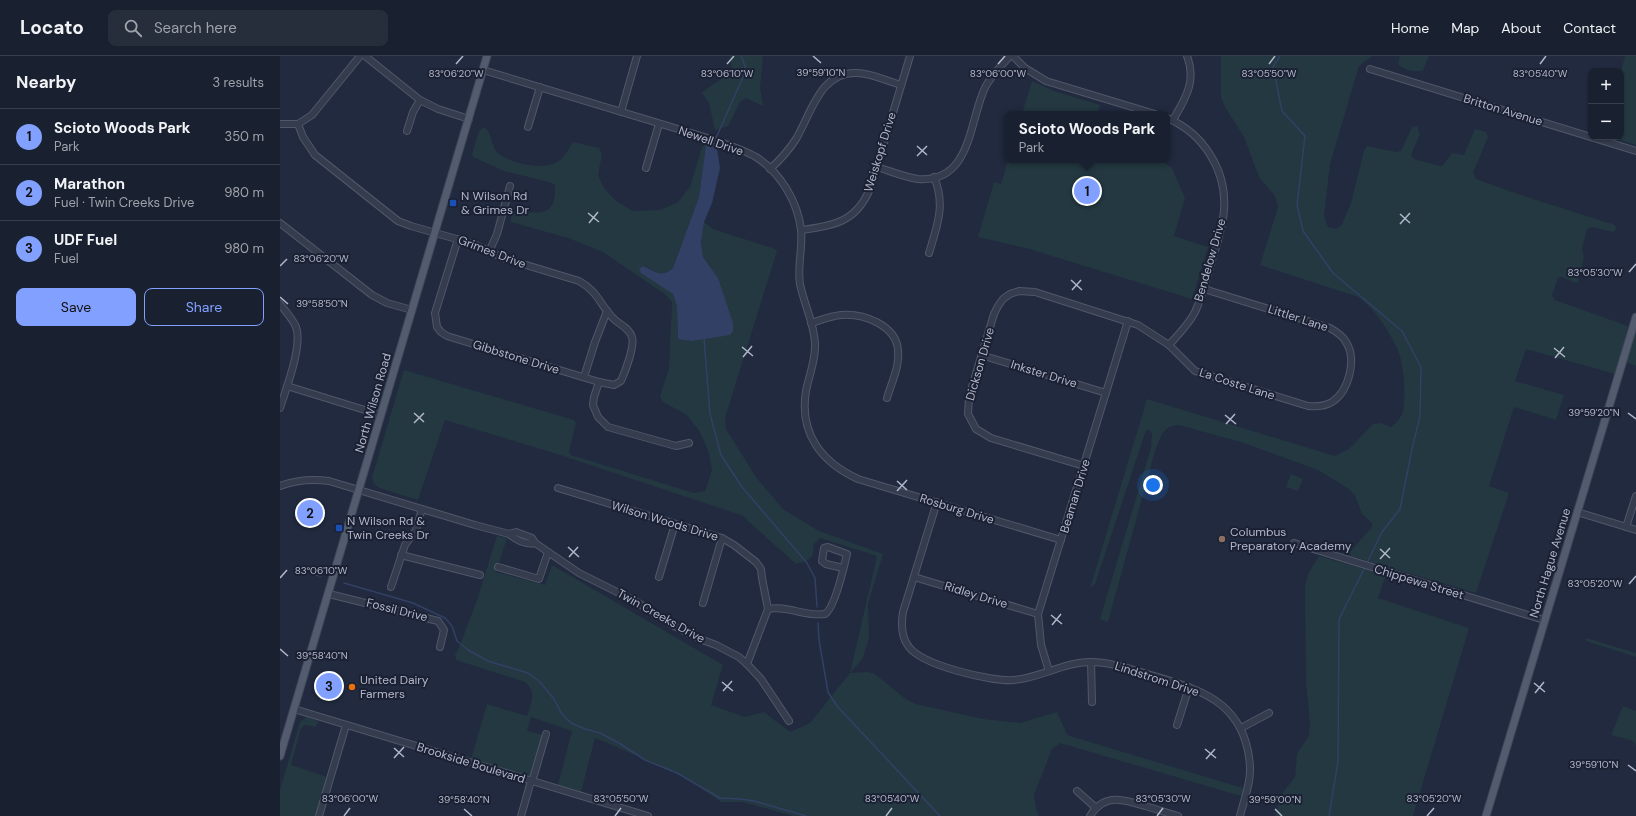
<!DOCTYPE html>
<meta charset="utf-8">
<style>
body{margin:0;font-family:"DM Sans",sans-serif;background:#262d3b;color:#f1f3f6}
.controls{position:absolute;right:12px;top:12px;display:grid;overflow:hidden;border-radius:8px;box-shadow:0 1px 3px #0004}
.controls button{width:36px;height:36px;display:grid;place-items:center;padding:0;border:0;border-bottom:1px solid #373e4b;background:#19202f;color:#f1f3f6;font:20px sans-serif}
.you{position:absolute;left:873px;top:429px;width:14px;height:14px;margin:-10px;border:3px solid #fff;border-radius:50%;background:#1a73e8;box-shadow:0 0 0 6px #1a73e833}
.badge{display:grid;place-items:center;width:26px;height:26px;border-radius:50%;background:#81a0ff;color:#111;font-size:13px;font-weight:700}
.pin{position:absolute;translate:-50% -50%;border:2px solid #fff;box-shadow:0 1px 4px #0006}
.popup{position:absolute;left:724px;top:55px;width:166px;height:52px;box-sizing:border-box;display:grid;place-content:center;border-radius:8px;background:#19202f;filter:drop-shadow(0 1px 3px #0005);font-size:13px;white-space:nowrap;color:#9fa3aa}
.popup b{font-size:15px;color:#f1f3f6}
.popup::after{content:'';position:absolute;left:50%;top:100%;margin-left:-8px;border:8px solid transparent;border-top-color:#19202f}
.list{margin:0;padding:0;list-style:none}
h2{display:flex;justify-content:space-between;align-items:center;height:52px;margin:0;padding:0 16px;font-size:17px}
h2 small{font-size:13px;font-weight:400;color:#9fa3aa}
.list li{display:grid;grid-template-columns:26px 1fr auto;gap:12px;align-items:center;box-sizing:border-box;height:56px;padding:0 16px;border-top:1px solid #373e4b}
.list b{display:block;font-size:15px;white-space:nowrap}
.list p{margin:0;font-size:13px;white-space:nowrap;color:#9fa3aa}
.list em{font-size:13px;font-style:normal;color:#9fa3aa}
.actions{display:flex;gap:8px;padding:12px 16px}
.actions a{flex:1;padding:9px 0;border:1px solid #81a0ff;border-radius:8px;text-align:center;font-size:14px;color:#81a0ff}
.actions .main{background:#81a0ff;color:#111}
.icon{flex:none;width:22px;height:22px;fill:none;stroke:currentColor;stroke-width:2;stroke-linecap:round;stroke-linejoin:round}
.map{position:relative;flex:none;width:1356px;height:760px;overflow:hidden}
header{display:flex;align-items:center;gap:24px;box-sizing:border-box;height:56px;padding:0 20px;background:#19202f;border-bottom:1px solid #373e4b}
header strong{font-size:19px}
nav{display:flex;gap:22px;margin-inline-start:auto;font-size:14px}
.search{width:280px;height:36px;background:#262d3b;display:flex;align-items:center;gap:10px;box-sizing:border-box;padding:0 14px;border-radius:8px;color:#9fa3aa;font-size:15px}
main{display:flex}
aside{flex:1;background:#19202f}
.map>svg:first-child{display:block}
</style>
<header>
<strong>Locato</strong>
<div class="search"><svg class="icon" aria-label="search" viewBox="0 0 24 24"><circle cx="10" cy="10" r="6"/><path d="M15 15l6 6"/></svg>Search here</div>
<nav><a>Home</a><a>Map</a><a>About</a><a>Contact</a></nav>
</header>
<main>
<aside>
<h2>Nearby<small>3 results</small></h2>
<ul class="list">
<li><span class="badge">1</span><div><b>Scioto Woods Park</b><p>Park</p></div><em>350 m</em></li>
<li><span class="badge">2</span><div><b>Marathon</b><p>Fuel · Twin Creeks Drive</p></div><em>980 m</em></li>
<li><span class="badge">3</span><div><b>UDF Fuel</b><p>Fuel</p></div><em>980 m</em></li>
</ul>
<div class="actions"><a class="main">Save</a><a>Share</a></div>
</aside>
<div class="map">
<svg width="1356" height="760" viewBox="0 0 1356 760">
<rect width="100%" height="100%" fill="#212a3f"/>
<g fill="#233840">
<path d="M450,0h33l-3,32 3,18 -17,-8 -6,4 -12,24 -13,4 -6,-27 -7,-10c9,-9 21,-13 30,-22z"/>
<path d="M941,0h151l-13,10 -29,98 -6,52 4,11 7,2 6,-3 10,-23 13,-52 3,-5 29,6 5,-1 11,-24 5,-1 3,8 -9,21 3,4 26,7 3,-1 9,-12 12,2 11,-26 11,3 2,5 -15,36 3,6 42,15 97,31 1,4 -3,3 -20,-5 -6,2 -5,19 2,9 -6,25 -2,1 -14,-6 -4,1 -6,17 3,5 73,26 -8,34 -5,14 -89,-25 -11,32 49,14 -8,25 -42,-13 -25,79 20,7 -33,100 -125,-37 -1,-4 22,-25v-4l-10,-9 -7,-18 -6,-7 -31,-19 -74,-27 -65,-18c-18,2 -17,11 -24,26l-47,171 -8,-3 51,-171 1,-15 -3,-3h-3l-51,154 -5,4 57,-189 188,57 14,-7 24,-25 8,-1 10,4c5,-4 11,-10 12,-17 3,-17 1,-49 -7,-64 -9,-18 -22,-38 -38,-49l-98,-32 18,-58 -3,-11 -16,-19 -15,-40 -19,-30 -4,-10z"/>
<path d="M1120,0h29l-6,14c-7,3 -20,0 -25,-6z"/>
<polygon points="1345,0 1356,0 1356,89 1331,81 1341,81 1341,16"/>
<polygon points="752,25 774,35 820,49 817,58 742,58"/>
<path d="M204,71c10,8 6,21 16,28 13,9 49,17 61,4 5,-4 8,-12 12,-17l26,6 3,6 -4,21 6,13 12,13 17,10 26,-1 18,-7 13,-16 12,-40 4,-3 -7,53 -26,71c-11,10 -17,4 -29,-2l29,28 4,12 1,33 40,-61 -15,-21 -2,-15 3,-20 9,7 62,20 2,2 -52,167 1,11 30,48 27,32 36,22 64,23 -15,50 1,34 -6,20 -13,15 18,-1 7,2 32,26 9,4 67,15 37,4 37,-11 10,22 3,2 173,52 -2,8 -181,-53 -8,6 -18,46 2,14 3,7h-246l-50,-14h-22l-35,-24 -76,-34 -15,-6 -14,54 -23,-7 14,-54 -41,-14 -4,14 16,4 -13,42 -59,-18 16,-55 40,12c4,-14 10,-23 -2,-34l-69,-22 -1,-6 3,-4 19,-50 20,-64 10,2 -11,34 49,13 7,-20 171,100 -12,40 34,12 19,-5 26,20 20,-9 40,-50 27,-117 -57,-18 -7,7c2,15 -5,15 -17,19l-48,-43 -4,-5 -184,-61 -115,-35 -27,80 -39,-12 -5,-4 -2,-7 32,-107 170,50 2,3 -7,28 2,4 123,38 11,-2 7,-21 -3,-17 -9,-21 -13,-17 -24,-13 -3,-6 9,-27 3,-67 -6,-7 -63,-43 -35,-14 -57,-16v-5l4,-5c24,0 41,7 40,-27l-6,-3 -45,-11 -31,-14 -1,-3 7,-23z"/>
<polygon points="728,104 880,104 892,112 905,142 894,180 928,191 912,243 746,192 698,181 714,126 721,128"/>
<polygon points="1356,275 1356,310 1346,306"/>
<polygon points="1011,418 1023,423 1018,435 1006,431"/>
<polygon points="1039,500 1106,519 1098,542 1189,572 1133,760 995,760 1001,739 1015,721 1017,698 1029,680 1030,667 1026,626 1025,530 1029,516"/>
<polygon points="1306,582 1356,597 1356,601 1306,585"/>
<polygon points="1343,650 1356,655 1356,689 1353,685 1331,679"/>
<polygon points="27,661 38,665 36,671 25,669 21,672 11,709 47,721 35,760 0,760 0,734 20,666"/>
</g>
<path fill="#324065" d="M426,88l11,5 3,19 -8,35 -8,19 -3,20 2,15 15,21 15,45v8l-3,4 -38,6 -14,-2 -1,-33 -4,-12 -32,-21 -2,-4 4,-3c13,6 19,12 30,2l26,-71z"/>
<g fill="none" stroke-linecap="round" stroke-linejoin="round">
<g stroke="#324065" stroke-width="1.5">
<polyline points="1000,0 993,11 1002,55 1025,80 1017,149 1023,175 1053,217 1122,275 1141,311 1140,360 1132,393 1120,453 1102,476 1087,507"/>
<polyline points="436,82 463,21 465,10 461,0"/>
<polyline points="432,93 435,85"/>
<polyline points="424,282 430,358 441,399 462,431 527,507 535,522 537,551"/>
<polyline points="34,519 41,520"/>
<polyline points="64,527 133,547 165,562 172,570 177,585 188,594 208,605 248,617 260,626 274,643 282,658 291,667 305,673 320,677 339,687 365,704 397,717 440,742 460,743 474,745 526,760"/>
<polyline points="538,567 539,584 548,636 557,650 660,760"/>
<polyline points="1049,760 1058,706 1059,563 1085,511"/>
</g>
<g stroke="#505769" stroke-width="8">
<g id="minor">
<polyline points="85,0 140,44 158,53 189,63"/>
<polyline points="733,0 745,12 766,25 875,58"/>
<polyline points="1090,13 1356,95"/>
<path d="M203,14l228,69c15,5 31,10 45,18 24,15 42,45 45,73 2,18 -4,37 -1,54 4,20 14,39 15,59 1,17 -6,32 -9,48 -7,42 15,71 52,88l203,61"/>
<polyline points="341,56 357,0"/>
<path d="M887,62c36,15 60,52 57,92 -1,17 -7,33 -12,50 -5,17 -9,35 -17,52 -6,12 -17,23 -26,33"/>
<path d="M893,64c12,-21 24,-39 14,-64"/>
<polyline points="0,68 18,68 32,59 80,0"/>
<path d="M18,68l5,13 12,18 83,66 13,5 63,18 29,14 76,23c20,11 21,25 36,39 6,5 14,8 17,17 3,9 -7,35 -11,44l-7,4 -15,-3 -152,-46 -6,-4 -4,-5 -2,-14 23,-74"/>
<polyline points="248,71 260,31"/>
<polyline points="127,75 133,56 140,44"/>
<path d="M597,111c13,4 27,10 41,12 50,4 51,-50 64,-84 5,-15 17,-27 28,-39"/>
<polyline points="366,112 379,68"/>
<path d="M490,113c10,-9 19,-19 26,-30 15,-25 24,-68 61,-66 14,0 30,8 44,12"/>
<polyline points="0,167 92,239 107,247 132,254"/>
<path d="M521,174c34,-4 57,-9 70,-44l39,-130"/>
<polyline points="209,196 217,178 230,130"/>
<path d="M649,197c8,-27 17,-48 5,-76"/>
<path d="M0,248c5,7 13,15 16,23 7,18 -10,62 -16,81"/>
<path d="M531,267c10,-3 20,-7 30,-8 22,-2 55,10 57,35 2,16 -7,34 -11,48"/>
<polyline points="701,299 826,337"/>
<polyline points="304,321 315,286 327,255"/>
<polyline points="319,326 314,341 313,349 318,361 328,371 396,390 409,387"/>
<polyline points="7,330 101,359"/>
<path d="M804,410l-93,-28 -15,-9 -8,-15 1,-17 25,-83 4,-8 5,-7 7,-5 9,-3 16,1 103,33 31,20 26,26 113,35c9,1 17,0 24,-4 17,-11 25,-43 14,-60 -3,-6 -9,-10 -16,-14l-126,-39"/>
<path d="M0,430c16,-6 32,-7 49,-5l146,44 34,9 7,-2 16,6 3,5 44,30 56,28 41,26 24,12 16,6 23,12 8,7 14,15 28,42"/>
<polyline points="278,432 442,482 454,489 476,506 481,513 482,522 488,553 467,608"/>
<path d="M657,446l-34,110c-2,12 -2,25 6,35 13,18 82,35 105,33 26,-2 50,-18 76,-18 23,0 46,9 68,15 43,13 80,25 90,74 2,10 3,20 1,30 -2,12 -6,23 -9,35"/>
<polyline points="1297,456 1356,474"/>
<polyline points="1346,471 1356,440"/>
<path d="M229,478c7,6 16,11 26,9"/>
<polyline points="1014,487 1264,564"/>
<polyline points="121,499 200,519"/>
<polyline points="218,511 259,523 268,496"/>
<polyline points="379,521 395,468"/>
<polyline points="634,521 758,558"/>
<polyline points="111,531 125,489 136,474 142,453"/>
<polyline points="49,538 158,565 164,574 160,591"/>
<polyline points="423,547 442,482"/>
<path d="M488,553c18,-4 38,8 57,5 10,-6 19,-47 22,-60l-19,-7 -4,1 -2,13 4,3 17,4"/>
<polyline points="811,606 812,646"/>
<polyline points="769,615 761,589 758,558 848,265"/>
<polyline points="14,653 368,760"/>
<polyline points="897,669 909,631"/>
<polyline points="961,672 989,657"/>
<polyline points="252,726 266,678"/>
<polyline points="797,735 815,751"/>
<polyline points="39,760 66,669"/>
<polyline points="241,760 251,725"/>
<path d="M810,760c14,-23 33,-17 55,-10 11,3 22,7 33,10"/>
</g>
</g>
<g stroke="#3e4557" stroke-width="9">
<g id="major">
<polyline points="0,700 207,0"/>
<polyline points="1206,760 1356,261"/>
</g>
</g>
<use href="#minor" stroke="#353c4e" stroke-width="6"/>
<use href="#major" stroke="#535b6f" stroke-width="7"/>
</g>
<path fill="none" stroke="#b1b7ca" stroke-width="1.5" d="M533,0l8,7M176,8l7,-8M447,8l7,-8M718,8l7,-8M989,8l6,-8M1260,8l6,-8M637,90l10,9M637,100l10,-10M308,157l11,9M1120,158l10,9M309,167l9,-11M1120,168l10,-11M0,210l7,-7M1349,216l7,-8M791,224l11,10M792,234l9,-10M0,241l8,7M462,291l11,9M1274,292l11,9M463,301l9,-11M1275,302l9,-11M134,357l10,9M1348,357l8,6M945,359l11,9M134,367l10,-10M946,368l9,-10M617,425l10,9M617,435l10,-11M288,491l11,10M1100,493l10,9M289,501l9,-10M1100,503l10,-11M0,522l7,-8M1349,528l7,-8M771,559l11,9M772,569l9,-11M0,593l8,7M442,626l11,9M1254,627l11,9M443,635l9,-10M1255,637l9,-11M114,692l10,9M925,693l11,9M114,702l10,-11M926,703l9,-10M1348,709l8,6M184,753l8,7M995,753l7,7M64,760l6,-8M335,760l6,-8M606,760l6,-8M877,760l6,-8M1147,760l7,-8"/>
<g fill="#1a4fb4" stroke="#1b2133" stroke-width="1.5">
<rect x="169" y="143" width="8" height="8" rx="2"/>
<rect x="55" y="468" width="8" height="8" rx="2"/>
</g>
<circle fill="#8d6e63" stroke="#1b2133" stroke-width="1.5" cx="942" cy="483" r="4"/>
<circle fill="#e8710a" stroke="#1b2133" stroke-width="1.5" cx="72" cy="631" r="4"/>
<g text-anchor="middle" stroke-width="4" stroke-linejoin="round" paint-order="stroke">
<g font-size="12" fill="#b1b7ca" stroke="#1b2133">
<text transform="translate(1223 54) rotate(17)" y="4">Britton Avenue</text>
<text transform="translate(431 85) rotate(19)" y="4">Newell Drive</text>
<text transform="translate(600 96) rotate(-73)" y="4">Weiskopf Drive</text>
<text transform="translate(212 196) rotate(21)" y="4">Grimes Drive</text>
<text transform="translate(930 204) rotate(-74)" y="4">Bendelow Drive</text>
<text transform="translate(1018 262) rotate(18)" y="4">Littler Lane</text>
<text transform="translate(236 301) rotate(17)" y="4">Gibbstone Drive</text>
<text transform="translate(700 308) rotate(-74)" y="4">Dickson Drive</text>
<text transform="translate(764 318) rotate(17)" y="4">Inkster Drive</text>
<text transform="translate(957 328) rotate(18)" y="4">La Coste Lane</text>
<text transform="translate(93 347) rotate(-74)" y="4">North Wilson Road</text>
<text transform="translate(795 440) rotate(-73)" y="4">Beaman Drive</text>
<text transform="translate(677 453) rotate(17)" y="4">Rosburg Drive</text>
<text transform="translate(385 465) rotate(17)" y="4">Wilson Woods Drive</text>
<text transform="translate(1270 507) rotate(-73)" y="4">North Hague Avenue</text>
<text transform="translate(1139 526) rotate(17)" y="4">Chippewa Street</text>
<text transform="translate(696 539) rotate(17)" y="4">Ridley Drive</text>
<text transform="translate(117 554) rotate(14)" y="4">Fossil Drive</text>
<text transform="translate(381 560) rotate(29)" y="4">Twin Creeks Drive</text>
<text transform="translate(877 623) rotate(18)" y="4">Lindstrom Drive</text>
<text transform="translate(191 707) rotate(17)" y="4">Brookside Boulevard</text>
</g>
<g font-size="12" fill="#b1b7ca" stroke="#1b2133" text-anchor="start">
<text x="181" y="144">N Wilson Rd<tspan x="181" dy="14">&amp; Grimes Dr</tspan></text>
<text x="67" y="469">N Wilson Rd &amp;<tspan x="67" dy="14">Twin Creeks Dr</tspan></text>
<text x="950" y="480">Columbus<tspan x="950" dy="14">Preparatory Academy</tspan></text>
<text x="80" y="628">United Dairy<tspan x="80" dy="14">Farmers</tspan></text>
</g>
</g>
<g font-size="10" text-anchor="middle" fill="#b1b7ca" stroke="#1b2133" stroke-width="4" stroke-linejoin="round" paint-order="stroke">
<text x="541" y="20">39°59'10"N</text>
<text x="176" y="21">83°06'20"W</text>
<text x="447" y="21">83°06'10"W</text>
<text x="718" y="21">83°06'00"W</text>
<text x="989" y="21">83°05'50"W</text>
<text x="1260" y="21">83°05'40"W</text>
<text x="41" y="206">83°06'20"W</text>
<text x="1315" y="220">83°05'30"W</text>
<text x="42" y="251">39°58'50"N</text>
<text x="1314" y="360">39°59'20"N</text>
<text x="41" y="518">83°06'10"W</text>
<text x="1315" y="531">83°05'20"W</text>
<text x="42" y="603">39°58'40"N</text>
<text x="1314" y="712">39°59'10"N</text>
<text x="70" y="746">83°06'00"W</text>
<text x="341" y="746">83°05'50"W</text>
<text x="612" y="746">83°05'40"W</text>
<text x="883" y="746">83°05'30"W</text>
<text x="1154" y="746">83°05'20"W</text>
<text x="184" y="747">39°58'40"N</text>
<text x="995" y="747">39°59'00"N</text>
</g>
</svg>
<div class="controls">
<button>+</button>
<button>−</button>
</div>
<div class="you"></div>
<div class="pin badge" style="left:807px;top:135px">1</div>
<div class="popup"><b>Scioto Woods Park</b>Park</div>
<div class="pin badge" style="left:30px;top:457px">2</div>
<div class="pin badge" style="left:49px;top:630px">3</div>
</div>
</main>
